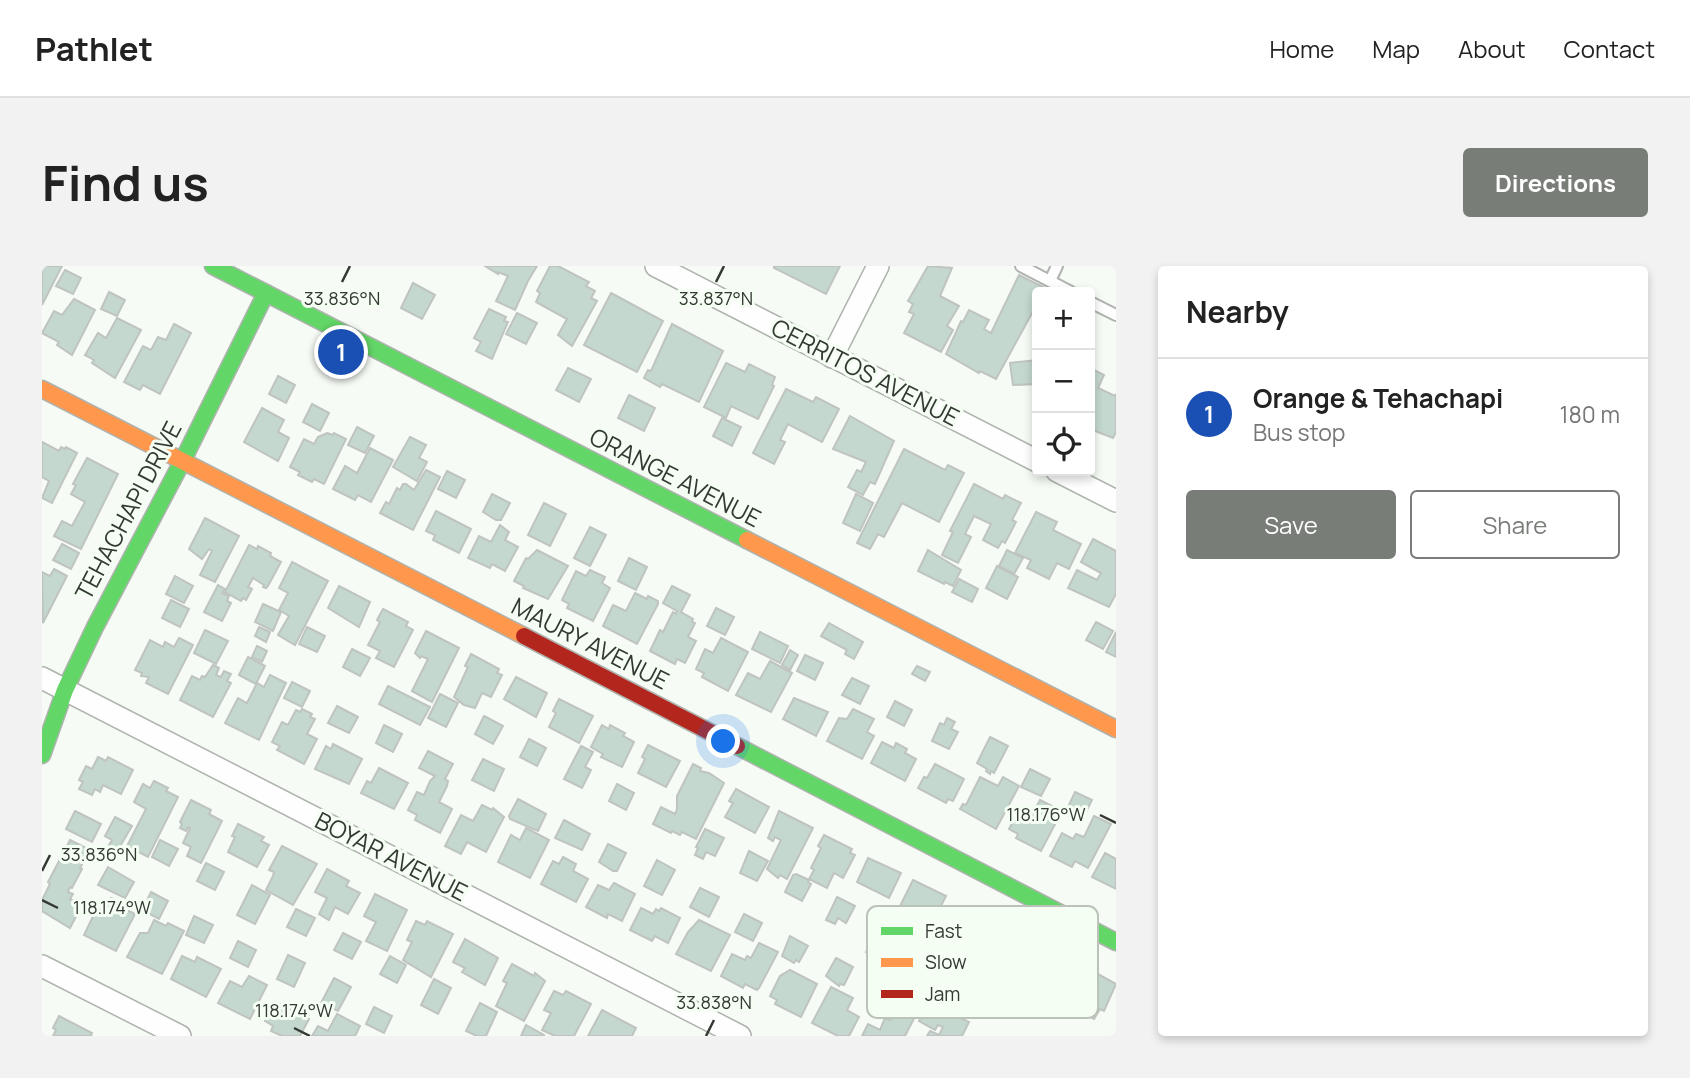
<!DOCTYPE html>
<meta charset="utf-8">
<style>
body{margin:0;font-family:Manrope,sans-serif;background:#f2f2f2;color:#222}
.controls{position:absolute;right:21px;top:21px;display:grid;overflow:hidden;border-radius:7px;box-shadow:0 4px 10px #0003}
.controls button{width:63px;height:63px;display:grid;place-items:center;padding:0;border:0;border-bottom:2px solid #e0e0e0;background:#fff;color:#222;font:35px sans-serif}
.you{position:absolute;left:682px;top:476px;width:24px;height:24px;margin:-18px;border:5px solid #fff;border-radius:50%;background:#1a73e8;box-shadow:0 0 0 10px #1a73e833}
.badge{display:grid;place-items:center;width:46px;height:46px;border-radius:50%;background:#797d78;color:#fff;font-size:23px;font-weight:700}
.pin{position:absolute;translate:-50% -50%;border:4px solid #fff;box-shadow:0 2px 7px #0006}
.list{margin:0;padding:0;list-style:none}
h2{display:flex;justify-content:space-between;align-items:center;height:91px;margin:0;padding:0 28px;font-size:30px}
h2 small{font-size:23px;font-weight:400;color:#767676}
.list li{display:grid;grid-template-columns:46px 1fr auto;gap:21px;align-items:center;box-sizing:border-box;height:112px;padding:0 28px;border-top:2px solid #e0e0e0}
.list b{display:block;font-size:26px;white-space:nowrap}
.list p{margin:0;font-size:23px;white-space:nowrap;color:#767676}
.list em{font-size:23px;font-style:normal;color:#767676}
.actions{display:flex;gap:14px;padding:21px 28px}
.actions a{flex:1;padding:16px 0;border:2px solid #797d78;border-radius:7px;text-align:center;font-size:24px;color:#797d78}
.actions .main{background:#797d78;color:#fff}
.icon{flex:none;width:38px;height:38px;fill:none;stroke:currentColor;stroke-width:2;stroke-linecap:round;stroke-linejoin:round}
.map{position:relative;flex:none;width:1074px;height:770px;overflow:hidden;border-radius:7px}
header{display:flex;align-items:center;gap:42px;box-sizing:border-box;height:98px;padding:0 35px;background:#fff;border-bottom:2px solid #e0e0e0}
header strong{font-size:33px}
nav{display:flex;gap:38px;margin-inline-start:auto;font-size:24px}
.intro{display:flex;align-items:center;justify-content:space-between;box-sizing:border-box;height:168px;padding:0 42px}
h1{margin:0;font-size:49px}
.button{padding:18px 32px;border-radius:7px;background:#797d78;color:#fff;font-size:24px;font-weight:700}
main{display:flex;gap:42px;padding:0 42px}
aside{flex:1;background:#fff;border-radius:7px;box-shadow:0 4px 10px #0003}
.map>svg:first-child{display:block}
</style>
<header>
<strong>Pathlet</strong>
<nav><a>Home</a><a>Map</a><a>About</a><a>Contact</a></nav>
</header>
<div class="intro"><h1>Find us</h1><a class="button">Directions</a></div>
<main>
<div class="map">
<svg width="1074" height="770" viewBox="0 0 1074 770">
<rect width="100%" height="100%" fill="#f6fbf5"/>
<g fill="#c4d8cf" stroke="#bfc4c0" stroke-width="2">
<polygon points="0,0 20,0 0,39"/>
<polygon points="443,0 495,0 486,15 473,44 454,35 466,10 456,6 456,8"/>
<polygon points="508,0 516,0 547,16 544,20 553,25 549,32 555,35 530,80 516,69 525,53 494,36 498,27 495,25"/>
<polygon points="732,0 798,0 784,28 732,2"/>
<polygon points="886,0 910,2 898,30 917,40 905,60 911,64 899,86 862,67 872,48 867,46 871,38 866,35"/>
<polygon points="23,4 39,12 31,28 14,20"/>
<polygon points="977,9 1003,22 1001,26 995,26 995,38 954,113 938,105 937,107 904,88 919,55 921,56 927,44 947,54 942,63 949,67"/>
<polygon points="371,17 393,29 380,53 359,42"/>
<polygon points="67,26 83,34 75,50 59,43"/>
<polygon points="569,27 621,55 595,106 542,79"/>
<polygon points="32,33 53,44 30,89 15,79 17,76 0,67 12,45 20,49"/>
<polygon points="447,43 464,51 462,55 466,56 450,93 434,85 439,76 432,72"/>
<polygon points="475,47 495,57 484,78 464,68"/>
<polygon points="75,52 99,64 73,112 50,97 52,94 43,89 56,67 64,72"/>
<polygon points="132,58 149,67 118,128 101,119 98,124 82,116 101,80 109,84 116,71 124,74"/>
<polygon points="630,58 681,85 657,136 620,118 618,121 602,112 606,104 609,105"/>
<polygon points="995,94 995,118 971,119 968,97"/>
<polygon points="684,97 703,106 707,98 733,111 730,119 732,120 716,153 689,140 684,152 662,141"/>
<polygon points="526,102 549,113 537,136 514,124"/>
<polygon points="1048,102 1062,109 1056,122 1073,130 1074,128 1074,166 1071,172 1048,163"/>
<polygon points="236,110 253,119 244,137 227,128"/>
<polygon points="744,123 771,136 774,131 797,143 780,176 746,158 738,174 743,176 732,198 711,187"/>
<polygon points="587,129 613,142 602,165 576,152"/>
<polygon points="270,138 287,147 278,165 261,156"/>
<polygon points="220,142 242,154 236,166 247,172 236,195 202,176"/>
<polygon points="808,150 852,175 833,218 828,216 821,229 806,221 815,204 819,206 824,196 791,183"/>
<polygon points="680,152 699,161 690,180 671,170"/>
<polygon points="315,161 332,170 323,187 306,179"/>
<polygon points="285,167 291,169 292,167 304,173 282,218 272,213 270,216 256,209 258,206 248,201 262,173 272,178 276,171"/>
<polygon points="368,171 384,179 377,192 385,196 375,215 351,201"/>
<polygon points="0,176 17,185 19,181 23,183 24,181 35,187 10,237 0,232 7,215 0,211"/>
<polygon points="328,182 351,194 329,236 316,229 313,234 291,223 303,200 315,207"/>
<polygon points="862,183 903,204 906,199 922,207 897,256 860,237 842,271 836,268 828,283 815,277"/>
<polygon points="45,192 76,208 39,283 12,270 20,255 30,260 43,236 29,228 34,219 31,218"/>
<polygon points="384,204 398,211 371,264 338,247 344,236 347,238 355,222 358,224 361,218 364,218 372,224"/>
<polygon points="405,205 423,214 414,232 396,223"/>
<polygon points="932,218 961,233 963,229 979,237 970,254 974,256 963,277 960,275 956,282 941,274 949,258 932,250 923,268 929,271 916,297 900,289 911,266 908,265"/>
<polygon points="450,228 468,237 459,254 454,254 441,246"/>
<polygon points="814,228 831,237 818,265 801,257"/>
<polygon points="502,237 524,248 508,280 486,269"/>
<polygon points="394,245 429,263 417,287 391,274 393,269 384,265"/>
<polygon points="994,246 1015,256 1011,264 1039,278 1027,303 1015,297 1007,313 985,302 989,294 973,287"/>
<polygon points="163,252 197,270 173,316 158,309 170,285 167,283 160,293 147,283"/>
<polygon points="458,259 467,266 463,274 476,281 463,305 450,298 448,302 426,292 437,270 449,276"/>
<polygon points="548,261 564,269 548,300 532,292"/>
<polygon points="1051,273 1074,285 1074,328 1067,341 1026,322 1035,304 1055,314 1059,307 1039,296"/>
<polygon points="20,278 37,287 29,303 11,294"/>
<polygon points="207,279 215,283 216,280 229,287 228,290 239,296 226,320 224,322 221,321 222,319 211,312 206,321 210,323 204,334 201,332 199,335 183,326"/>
<polygon points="495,284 526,300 506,333 481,322 482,320 472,315 484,292 486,293"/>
<polygon points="886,284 919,304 911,320 903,316 902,318 876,305"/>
<polygon points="965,284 981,292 972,308 957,300"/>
<polygon points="587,292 605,301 594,324 576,315"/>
<polygon points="250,296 286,315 253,379 236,369 247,350 237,344 246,327 237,322"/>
<polygon points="955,300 976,311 965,333 944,322"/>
<polygon points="12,303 25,310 1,357 0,306 8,310"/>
<polygon points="548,304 563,311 560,317 568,322 551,355 525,342 527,338 520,334 534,305 544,310"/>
<polygon points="133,310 151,320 142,337 124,328"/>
<polygon points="917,313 936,323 930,336 910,326"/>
<polygon points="176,319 183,323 180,327 187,330 185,335 189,337 180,355 162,346"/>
<polygon points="297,320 328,336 317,361 286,342"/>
<polygon points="630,320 648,329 639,346 651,353 650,356 653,357 646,371 654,375 643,397 635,393 633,398 608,385 618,364 621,366 631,346 634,348 635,345 621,337"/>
<polygon points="593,327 605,333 606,330 616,335 616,338 595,378 561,360 571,339 584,345"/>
<polygon points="129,334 147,343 138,361 120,352"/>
<polygon points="221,338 239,346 231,365 213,356"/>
<polygon points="674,342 692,351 683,369 665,360"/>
<polygon points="341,343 366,356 364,360 371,364 352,401 334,392 338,385 326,379 338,356 335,354"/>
<polygon points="1054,356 1071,365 1061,383 1044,374"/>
<polygon points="787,357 821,376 812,393 803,388 805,384 779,370"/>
<polygon points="217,361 228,366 224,376 213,370"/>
<polygon points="265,361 283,370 275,386 257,378"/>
<polygon points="163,364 186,375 174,398 152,387"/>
<polygon points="384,365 417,382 390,436 370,425 386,393 379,390 378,392 373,387"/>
<polygon points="718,366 746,380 738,397 710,383"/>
<polygon points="1074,366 1074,391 1064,386"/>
<polygon points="137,372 151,379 126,428 104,417 107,411 99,410 100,407 93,404 108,374 121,381 123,376 132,381"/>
<polygon points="679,372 706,386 686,425 660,411 662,407 654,403 663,383 671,387"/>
<polygon points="215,380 225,385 220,396 210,391"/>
<polygon points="310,383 328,392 318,410 301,401"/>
<polygon points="748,384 756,389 748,404 740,399"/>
<polygon points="429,388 457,403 455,407 460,409 449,431 440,427 433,442 422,439 412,431 426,401 423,400"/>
<polygon points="763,389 781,397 773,414 755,405"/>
<polygon points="206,391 223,400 214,418 197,409"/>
<polygon points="728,395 750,407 729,446 694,429 706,407 718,413"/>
<polygon points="171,399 177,402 174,409 179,411 182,405 189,408 185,415 189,417 171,451 138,434 150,410 158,414 160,410 163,411"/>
<polygon points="875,400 888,406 883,415 870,408"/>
<polygon points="228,409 244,417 217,474 183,457 196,432 205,437 215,417 222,421"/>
<polygon points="474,411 505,427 494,451 462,433"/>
<polygon points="810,412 827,420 818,438 800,429"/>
<polygon points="250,416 268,425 260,441 242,432"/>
<polygon points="346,420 388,441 378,459 337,438"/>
<polygon points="398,428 416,437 404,461 386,452"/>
<polygon points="752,432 786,446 774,470 741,453"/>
<polygon points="517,433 551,450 537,477 507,461 514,447 511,445"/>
<polygon points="853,435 870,444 862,460 845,451"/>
<polygon points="295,440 316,451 307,467 286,457"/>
<polygon points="260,443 270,448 268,451 273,453 265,468 275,473 262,498 235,484 238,480 230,476 240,456 246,459 254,444 258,446"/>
<polygon points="811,443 832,453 825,466 832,470 820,493 785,475 797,452 805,453"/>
<polygon points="442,450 461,460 451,478 433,468"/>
<polygon points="905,452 913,456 909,463 916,466 907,483 890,475 898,457 902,459"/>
<polygon points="342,459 360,468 351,486 334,477"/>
<polygon points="560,459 567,463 568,459 583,467 581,470 592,476 580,501 559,491 561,488 549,481"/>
<polygon points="948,471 966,480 952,507 949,505 948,508 944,505 945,503 935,497"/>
<polygon points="487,473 504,482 495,500 478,491"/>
<polygon points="840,476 852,482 854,477 865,483 863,487 874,493 863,515 829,497"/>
<polygon points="291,478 320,493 307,518 273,503 284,480 289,483"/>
<polygon points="606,479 638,495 624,521 596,507 603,493 600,491"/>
<polygon points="539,480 551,486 543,501 549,504 540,522 522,513"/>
<polygon points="386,485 411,498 403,513 406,515 405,520 397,536 410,543 398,567 373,554 375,549 366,544 375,526 382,529 388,515 393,510 377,502"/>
<polygon points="56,491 64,495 66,491 91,504 79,528 61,519 58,526 53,523 50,529 37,523 41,516 37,514 44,500 50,503"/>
<polygon points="441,493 462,503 452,525 430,514"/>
<polygon points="651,498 659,502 658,505 667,507 682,517 654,573 640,566 638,569 630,565 629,567 611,558 619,541 633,548 635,543 635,530"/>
<polygon points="893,498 922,513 911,535 906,533 904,537 876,522 882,511 885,512"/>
<polygon points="337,502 366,517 352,543 319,527 325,515 329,517"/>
<polygon points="988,503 1008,513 999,530 979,521"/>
<polygon points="938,511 956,520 961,511 977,520 954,563 918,543 921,538 924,539"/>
<polygon points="112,515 126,522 124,525 136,531 106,591 85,580 104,543 92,536 101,518 108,522"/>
<polygon points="575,518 592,527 584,544 567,535"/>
<polygon points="694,523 727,541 713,567 683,551 691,537 687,535"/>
<polygon points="1033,526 1050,534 1041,552 1025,543"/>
<polygon points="476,533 504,548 496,565 468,553 467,550"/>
<polygon points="149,534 169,544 167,548 180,555 159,597 145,590 149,581 141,577 148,562 146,561 144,565 138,562 140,558 138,556"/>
<polygon points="998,534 1020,545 999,585 974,572 976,568 967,563 977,543 985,548 988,543 992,545"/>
<polygon points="440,539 450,544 451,542 462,551 444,586 425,576 419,588 403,580 419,549 431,555"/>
<polygon points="33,545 59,558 50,576 24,563"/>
<polygon points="737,545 771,562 745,613 738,609 736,612 725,603 739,574 733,571 731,575 726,572"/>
<polygon points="1052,550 1069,558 1046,602 1033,595 1030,601 1008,590 1020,567 1031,573 1034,568 1042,571"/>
<polygon points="73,551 90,560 76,584 67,579 70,574 63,570"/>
<polygon points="522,554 548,568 540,584 513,572"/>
<polygon points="196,558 222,571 219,575 227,579 215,601 186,586 193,571 190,570"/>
<polygon points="484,562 507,574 488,612 456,596 469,569 478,574"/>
<polygon points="663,563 682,572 673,590 664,586 661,593 653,589 656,582 654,581"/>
<polygon points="782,569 810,583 808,587 813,589 801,612 792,607 785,622 767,613 772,604 769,602 779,582 776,580"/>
<polygon points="28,574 48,584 38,602 40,603 30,622 28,621 26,626 31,628 28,633 40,639 28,662 0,645 0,634 8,618 6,616"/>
<polygon points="118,574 136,583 127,600 110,591"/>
<polygon points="566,578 584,587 575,605 571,605 557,596"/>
<polygon points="240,580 275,598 251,639 224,624 231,610 232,606 227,604"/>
<polygon points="707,585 726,595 715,615 698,607"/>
<polygon points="1063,587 1074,593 1074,623 1050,611"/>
<polygon points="521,591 534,598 531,605 546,613 534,636 499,618 511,595 517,598"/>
<polygon points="826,592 859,607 847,632 815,616"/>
<polygon points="615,594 633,604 620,629 602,620"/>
<polygon points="164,597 182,606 173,624 155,615"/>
<polygon points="66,601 92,616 83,632 56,619"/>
<polygon points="285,603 307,615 304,620 318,627 306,648 293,641 287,654 277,648 285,632 273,626"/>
<polygon points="754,608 767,614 766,616 769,618 760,635 743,626 751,609"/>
<polygon points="871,614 904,630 882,673 864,666 865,664 855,659 863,643 858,640"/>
<polygon points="572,617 593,628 580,655 566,648 565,652 544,641 556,619 567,624"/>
<polygon points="210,619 228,629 213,658 195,649"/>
<polygon points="658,622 677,631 667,651 648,641"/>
<polygon points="109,626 126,635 117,653 100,644"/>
<polygon points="333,628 365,644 345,685 324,675 334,656 322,650"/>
<polygon points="795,631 813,640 804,657 796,652 793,658 784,654"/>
<polygon points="69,632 77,636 75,639 93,648 74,685 42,669 55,642 60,645"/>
<polygon points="921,640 936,647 934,651 946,656 933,681 913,672 909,681 896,675 911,643 918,647"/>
<polygon points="599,642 611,648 614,643 617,645 619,642 638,652 626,677 613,670 610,675 588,664"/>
<polygon points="254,643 273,652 264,670 245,661"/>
<polygon points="702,648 720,657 711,675 693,666"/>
<polygon points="152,650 171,659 162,677 144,669"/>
<polygon points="840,653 858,662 844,690 833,685 831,690 824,686"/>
<polygon points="112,654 124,660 126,657 142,665 120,708 85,691 98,667 106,667"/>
<polygon points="657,654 688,669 669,705 634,688 646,666"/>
<polygon points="374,655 383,659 385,655 411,668 389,711 361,694 370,676 365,674"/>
<polygon points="301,667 319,676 310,693 292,684"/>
<polygon points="748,670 766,680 757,696 754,694 752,697 740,690"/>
<polygon points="423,673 456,692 443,719 420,706 423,702 411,696"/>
<polygon points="196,675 214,684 206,701 188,692"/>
<polygon points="717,677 736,686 717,722 715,724 703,718 701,722 679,710 690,688 703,694 705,690 709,692"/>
<polygon points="246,689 263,697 252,721 235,713"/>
<polygon points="140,690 153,696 155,691 179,703 164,731 129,713"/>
<polygon points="348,690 364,699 355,717 338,708"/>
<polygon points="794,692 811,701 802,719 798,718 797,720 784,710"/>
<polygon points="470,698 492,710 493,707 503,715 482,755 454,740 465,717 461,715"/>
<polygon points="1043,701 1074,718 1062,745 1058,743 1052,753 1030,742 1036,731 1032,729 1039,715 1037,713"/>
<polygon points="748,704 775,718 759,751 733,738 735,734 728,730 738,710"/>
<polygon points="207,710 225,719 208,753 176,737 188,715 200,721"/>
<polygon points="292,712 309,721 296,745 279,737"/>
<polygon points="392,713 409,722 396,748 379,739"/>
<polygon points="789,721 811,732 805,744 817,751 807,770 796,770 770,757"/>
<polygon points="891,723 916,736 910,748 927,756 920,770 885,770 888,765 897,769 901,761 896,759 893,764 877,755"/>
<polygon points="865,724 882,733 863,770 820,770 826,758 838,764 843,752 848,754"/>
<polygon points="512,725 521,729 524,725 549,738 532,770 513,770 500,764 509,747 502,744"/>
<polygon points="233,736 267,753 258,770 240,770 229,765 231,760 223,755"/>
<polygon points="438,737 455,746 444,770 435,770 424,765"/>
<polygon points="332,741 350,750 342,767 324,758"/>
<polygon points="560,744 594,762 590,770 546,770"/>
<polygon points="295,748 318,760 313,770 270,770 276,760 286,765"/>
<polygon points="17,750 50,767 49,770 11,770 14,764 11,762"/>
<polygon points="484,759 502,769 501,770 479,770"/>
</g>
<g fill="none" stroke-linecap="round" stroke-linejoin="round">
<g stroke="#afb3ae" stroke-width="14">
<g id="lane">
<polyline points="979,0 1029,26"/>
<polyline points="1008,15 1015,0"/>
<polyline points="1048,36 1074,49"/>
</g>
</g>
<g stroke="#afb3ae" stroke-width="24">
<g id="street">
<polyline points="614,0 995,195"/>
<polyline points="790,91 836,0"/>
<polyline points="1015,205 1074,235"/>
<polyline points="0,412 698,770"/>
<polyline points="0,700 138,770"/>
</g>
</g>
<g stroke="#afb3ae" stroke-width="19">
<g id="fast">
<polyline points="171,0 705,274"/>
<polyline points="695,480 1074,676"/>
<polyline points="0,489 23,424 53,361 141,194 224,27"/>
</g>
</g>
<g stroke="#afb3ae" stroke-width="19">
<g id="slow">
<polyline points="0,123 482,370"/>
<polyline points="705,274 1074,463"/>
</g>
</g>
<g stroke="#afb3ae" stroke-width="19">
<polyline id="jam" points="482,370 695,480"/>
</g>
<use href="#lane" stroke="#fefefe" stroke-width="10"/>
<use href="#street" stroke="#fefefe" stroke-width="21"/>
<use href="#fast" stroke="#63d668" stroke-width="16"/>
<use href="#slow" stroke="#ff974d" stroke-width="16"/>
<use href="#jam" stroke="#b3261e" stroke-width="16"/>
</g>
<path fill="none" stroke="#353934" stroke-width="2.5" d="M300,16l8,-16M674,16l8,-16M1058,549l16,8M0,605l8,-16M0,634l16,8M252,762l16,8M664,770l8,-16"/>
<g text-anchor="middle" stroke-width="6" stroke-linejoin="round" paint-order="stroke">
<g font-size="24" fill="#353934" stroke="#f4fef2">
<text transform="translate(823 107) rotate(27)" y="8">CERRITOS AVENUE</text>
<text transform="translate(633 212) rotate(27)" y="8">ORANGE AVENUE</text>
<text transform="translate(87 245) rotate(-62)" y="8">TEHACHAPI DRIVE</text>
<text transform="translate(548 378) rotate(27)" y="8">MAURY AVENUE</text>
<text transform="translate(349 591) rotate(27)" y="8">BOYAR AVENUE</text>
</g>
</g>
<rect x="825" y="640" width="231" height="112" rx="10" fill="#f4fef2" stroke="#bbc3b9" stroke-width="2"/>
<rect x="839" y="661" width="32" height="8" fill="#63d668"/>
<rect x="839" y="692" width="32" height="9" fill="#ff974d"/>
<rect x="839" y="724" width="32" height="8" fill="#b3261e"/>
<g font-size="19" fill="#353934">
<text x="883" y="672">Fast</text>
<text x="883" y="703">Slow</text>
<text x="883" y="735">Jam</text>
</g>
<g font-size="18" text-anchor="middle" fill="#353934" stroke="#f4fef2" stroke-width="6" stroke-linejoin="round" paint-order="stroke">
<text x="300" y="39">33.836°N</text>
<text x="674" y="39">33.837°N</text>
<text x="1004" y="555">118.176°W</text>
<text x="57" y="595">33.836°N</text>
<text x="70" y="648">118.174°W</text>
<text x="672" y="743">33.838°N</text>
<text x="252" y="751">118.174°W</text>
</g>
</svg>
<div class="controls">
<button>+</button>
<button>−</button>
<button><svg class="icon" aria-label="locate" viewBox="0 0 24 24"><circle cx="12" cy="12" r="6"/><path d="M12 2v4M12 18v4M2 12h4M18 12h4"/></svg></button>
</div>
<div class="you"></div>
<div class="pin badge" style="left:299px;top:86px;background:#1a4fb4">1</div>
</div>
<aside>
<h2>Nearby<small></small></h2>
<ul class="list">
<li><span class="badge" style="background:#1a4fb4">1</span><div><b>Orange &amp; Tehachapi</b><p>Bus stop</p></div><em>180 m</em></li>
</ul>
<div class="actions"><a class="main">Save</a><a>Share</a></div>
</aside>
</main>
